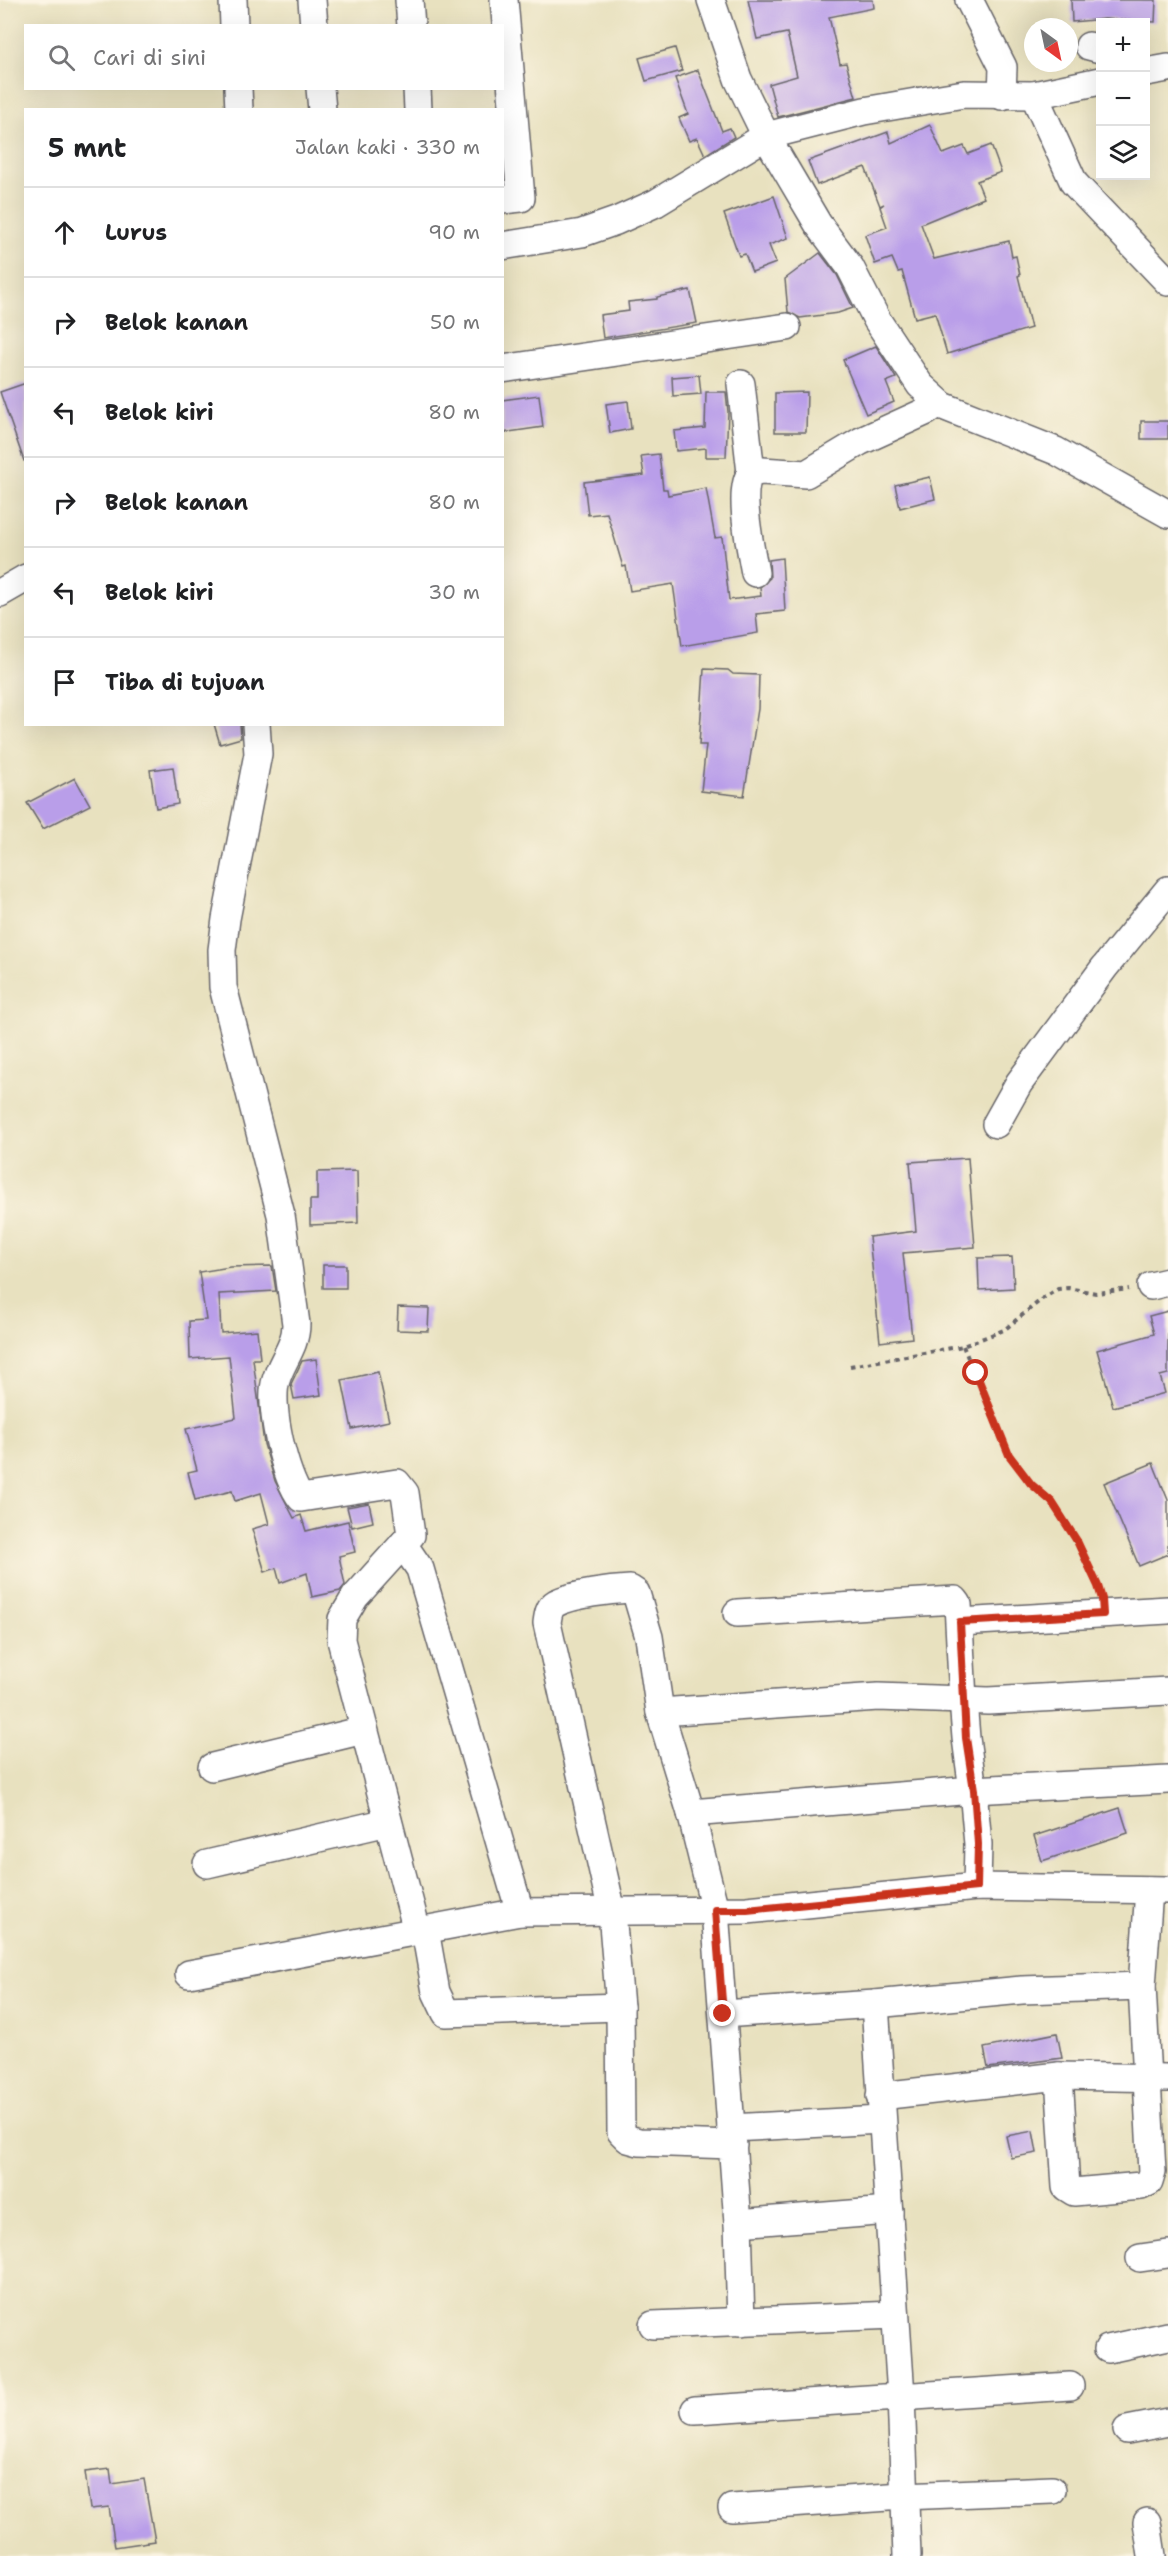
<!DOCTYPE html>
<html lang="id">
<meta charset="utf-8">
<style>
body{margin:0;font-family:"Shantell Sans",sans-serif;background:#f2f2f2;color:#202124}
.controls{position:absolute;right:18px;top:18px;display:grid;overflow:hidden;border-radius:0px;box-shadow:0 6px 24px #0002}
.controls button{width:54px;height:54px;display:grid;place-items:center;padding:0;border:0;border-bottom:2px solid #e0e0e0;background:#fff;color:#202124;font:30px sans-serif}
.compass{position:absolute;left:1024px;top:18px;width:54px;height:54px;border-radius:50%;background:#fff;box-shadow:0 6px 24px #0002;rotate:147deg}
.stop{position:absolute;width:18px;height:18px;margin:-14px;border:4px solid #c8321e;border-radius:50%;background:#fff}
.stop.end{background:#c8321e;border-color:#fff;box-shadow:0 2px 6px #0008}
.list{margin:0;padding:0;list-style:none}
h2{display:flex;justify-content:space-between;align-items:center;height:78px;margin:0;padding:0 24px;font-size:26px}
h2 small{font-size:20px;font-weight:400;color:#757577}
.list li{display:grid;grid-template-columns:39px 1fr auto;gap:18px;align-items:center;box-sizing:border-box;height:90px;padding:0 24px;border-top:2px solid #e0e0e0}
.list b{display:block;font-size:22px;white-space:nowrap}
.list em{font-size:20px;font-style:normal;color:#757577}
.icon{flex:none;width:33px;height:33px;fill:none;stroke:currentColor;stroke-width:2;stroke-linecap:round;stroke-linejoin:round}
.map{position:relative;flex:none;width:1168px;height:2556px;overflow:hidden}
.search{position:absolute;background:#fff;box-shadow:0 6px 24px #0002;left:24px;top:24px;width:480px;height:66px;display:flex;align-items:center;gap:15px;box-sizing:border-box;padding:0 21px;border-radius:0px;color:#757577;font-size:22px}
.panel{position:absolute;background:#fff;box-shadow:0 6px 24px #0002;left:24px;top:108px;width:480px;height:618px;border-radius:0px}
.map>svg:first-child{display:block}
</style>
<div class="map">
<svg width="1168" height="2556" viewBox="0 0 1168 2556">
<rect width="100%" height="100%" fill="#fcf5e5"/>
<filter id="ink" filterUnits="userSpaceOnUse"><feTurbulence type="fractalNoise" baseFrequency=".0167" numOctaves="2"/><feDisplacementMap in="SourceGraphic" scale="12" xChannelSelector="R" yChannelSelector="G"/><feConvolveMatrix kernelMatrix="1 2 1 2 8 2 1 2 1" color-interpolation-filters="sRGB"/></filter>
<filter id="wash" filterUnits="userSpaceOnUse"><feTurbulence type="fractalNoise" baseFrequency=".008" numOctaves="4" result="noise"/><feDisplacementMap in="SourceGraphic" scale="24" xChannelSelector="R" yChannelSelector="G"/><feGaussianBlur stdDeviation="1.35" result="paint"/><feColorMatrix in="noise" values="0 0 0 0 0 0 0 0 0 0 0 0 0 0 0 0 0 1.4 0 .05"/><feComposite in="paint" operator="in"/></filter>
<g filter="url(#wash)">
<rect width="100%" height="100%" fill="#e8e1bf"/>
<g id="blocks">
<g fill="#b99ee9">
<polygon points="748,0 873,0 874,8 829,17 840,64 846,63 856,97 778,117 769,84 797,76 787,33 757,39"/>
<polygon points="1071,0 1156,0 1155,22 1105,19 1072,22"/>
<polygon points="675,48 682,71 646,81 639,58"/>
<polygon points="698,70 722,131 730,128 734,137 705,155 697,138 689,141 679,118 688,114 675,78"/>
<polygon points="930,125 943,154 964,146 968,154 991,145 1001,172 977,181 984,198 921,224 934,259 1009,241 1012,257 1016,256 1020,275 1018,276 1031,328 947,354 935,313 915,318 902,271 898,272 892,258 875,264 865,235 887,227 880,207 884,204 880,206 865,167 817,185 808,161 888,132 891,143"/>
<polygon points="774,196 788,238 769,245 776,263 752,272 745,254 739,256 724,214"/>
<polygon points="820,253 837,275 853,308 838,313 800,318 788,312 785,279"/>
<polygon points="690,290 697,323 603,338 600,315 629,311 628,302 657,299 657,297"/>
<polygon points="876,346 896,378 886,382 894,402 866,414 843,360"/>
<polygon points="699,375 701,394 673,396 672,377"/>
<polygon points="26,383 26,460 24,461 0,392"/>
<polygon points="706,392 726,392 728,412 726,457 706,457 706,448 676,451 674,431 705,428"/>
<polygon points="807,392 806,432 775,432 775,393"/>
<polygon points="539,395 543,427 502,433 502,400"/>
<polygon points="628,401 631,429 610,433 606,404"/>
<rect x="1141" y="421" width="27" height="18"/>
<polygon points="659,454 663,489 667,489 668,495 706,488 715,538 722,537 729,600 761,596 760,587 770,578 769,560 782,558 785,611 756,614 758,633 682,646 673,584 630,591 626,566 623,567 607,513 588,515 584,482 644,475 641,456"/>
<polygon points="930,477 935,499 900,508 895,485"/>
<polygon points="704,669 728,670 733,674 759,675 758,709 744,796 701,791 706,745 699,745"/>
<polygon points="214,724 240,724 241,738 220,744"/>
<polygon points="173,767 178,804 156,808 150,770"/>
<polygon points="75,778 90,805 43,829 27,803"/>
<polygon points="968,1158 975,1247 903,1253 912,1338 880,1342 869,1237 916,1231 910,1162"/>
<polygon points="357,1171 358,1223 310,1225 310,1200 317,1200 317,1172"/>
<polygon points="1012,1257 1014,1288 979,1290 978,1258"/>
<rect x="323" y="1265" width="23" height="23"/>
<polygon points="272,1266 276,1291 219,1294 221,1333 257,1330 260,1359 253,1359 264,1444 275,1481 294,1518 301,1515 306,1531 348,1521 355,1552 339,1556 345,1585 340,1591 312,1597 307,1573 280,1583 276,1568 265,1572 252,1529 269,1524 261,1493 235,1501 232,1491 195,1500 188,1472 197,1470 186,1429 236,1418 229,1356 190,1359 189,1321 206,1320 199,1272 230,1267"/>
<polygon points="398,1307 429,1308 428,1331 397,1330"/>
<polygon points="1168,1311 1168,1374 1160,1376 1165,1393 1113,1407 1097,1350 1154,1334 1149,1316"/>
<polygon points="316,1359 321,1395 294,1399 291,1384 302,1361"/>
<polygon points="378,1372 389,1421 352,1429 342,1380"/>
<polygon points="1153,1463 1168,1500 1168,1554 1139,1566 1104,1483"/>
<polygon points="369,1503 373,1522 352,1527 347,1507"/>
<polygon points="1120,1808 1128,1833 1042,1861 1034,1836"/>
<polygon points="1057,2033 1062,2058 988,2068 984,2048"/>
<polygon points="1033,2131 1037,2153 1011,2158 1006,2136"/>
<polygon points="110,2469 112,2484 144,2479 155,2541 115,2547 109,2507 90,2509 85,2472"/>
</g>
</g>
</g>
<g filter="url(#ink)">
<use href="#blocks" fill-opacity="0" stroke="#676569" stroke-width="1.5"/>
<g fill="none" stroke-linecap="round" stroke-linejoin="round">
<g stroke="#676569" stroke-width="30">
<g id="minor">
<polyline points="233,0 234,26"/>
<polyline points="312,0 314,26"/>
<polyline points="409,0 411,26"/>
<polyline points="711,0 738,79 766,136 818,224 850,267 877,320 920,385 943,406 1056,451 1168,514"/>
<polyline points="969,0 1003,67 1002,96"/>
<polyline points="1089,46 1100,49"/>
<polyline points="1146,72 1168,68"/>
<polyline points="238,88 239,110"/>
<polyline points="320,88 322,110"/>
<polyline points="417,88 418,110"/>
<polyline points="1034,95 1074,183 1168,282"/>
<polyline points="502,200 521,198 504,0"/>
<polyline points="502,246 582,233 616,221 656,203 766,136 864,111 928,100 964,94 1034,95 1100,81"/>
<polyline points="502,369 787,327"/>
<polyline points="741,384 751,473"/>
<path d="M755,573c-4,-23 -18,-83 -4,-100l11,-2 44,3 55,-33 66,-30 9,-6 -1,-5"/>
<polyline points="0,593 26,578"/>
<path d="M256,724l2,30 -32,165 -4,31 1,37 58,228 15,109c0,22 -14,36 -20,56 -8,25 9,98 25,118l96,-15 8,10 6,42 -8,9 17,25 100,343"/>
<polyline points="996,1124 1019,1083 1104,968 1168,890"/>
<polyline points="1151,1286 1168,1282"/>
<polyline points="403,1544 355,1597 342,1619 341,1640 417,1931"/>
<polyline points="960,1622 1168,1610"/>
<polyline points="1168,1691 988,1701 963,1700 966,1738 973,1790 1168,1780"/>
<polyline points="660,1712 878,1697 963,1700 958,1604 955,1600 737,1613"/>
<polyline points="212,1767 364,1730"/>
<polyline points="691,1813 973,1790 978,1844 977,1887"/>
<polyline points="207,1864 388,1822"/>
<polyline points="425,1930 436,1992 446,2013 620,2007"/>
<polyline points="189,1974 520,1912 747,1910 977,1887 1168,1890"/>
<polyline points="875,2004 901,2396 907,2556"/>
<polyline points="723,2014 875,2004 1022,1990 1142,1986"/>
<polyline points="1059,2076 1066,2187 1074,2192 1141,2186 1149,2182 1152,2172 1142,1986 1149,1890"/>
<polyline points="880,2096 1059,2076 1168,2078"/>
<polyline points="731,2128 881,2120"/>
<path d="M733,2145l-94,-3 -11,-3 -7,-7 -1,-125 -8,-95 -65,-289c1,-8 2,-16 9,-20 18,-9 55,-13 74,-14l6,4 13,44 11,75 31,101 24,97 23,313 3,99"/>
<polyline points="738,2223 889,2211"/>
<polyline points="1140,2258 1168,2254"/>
<polyline points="653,2325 895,2315"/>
<polyline points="1108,2349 1168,2336"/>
<polyline points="695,2410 1070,2386"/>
<polyline points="1127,2430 1168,2422"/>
<polyline points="732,2508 903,2496 1052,2490"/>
<polyline points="1147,2522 1152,2556"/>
</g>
</g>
<g stroke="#676569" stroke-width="4" stroke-dasharray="4.5 4.5" stroke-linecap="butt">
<polyline points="963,1346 1009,1455 1031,1484 1052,1502 1068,1525 1100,1591"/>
<polyline points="850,1366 963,1346 1004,1330 1042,1299 1058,1289 1068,1288 1096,1293 1129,1289"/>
</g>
<use href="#minor" stroke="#fff" stroke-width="27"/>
</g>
</g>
<g fill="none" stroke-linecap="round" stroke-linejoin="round" filter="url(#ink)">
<polyline stroke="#c8321e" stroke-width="8" points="723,2014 715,1910 747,1910 977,1887 978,1844 974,1790 966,1738 960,1622 1103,1614 1102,1599 1098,1586 1077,1541 1052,1502 1031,1484 1009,1455 976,1373"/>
</g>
</svg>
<div class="controls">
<button>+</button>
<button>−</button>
<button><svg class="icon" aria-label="layers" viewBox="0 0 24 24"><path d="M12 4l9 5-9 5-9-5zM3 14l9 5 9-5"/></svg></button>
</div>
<svg class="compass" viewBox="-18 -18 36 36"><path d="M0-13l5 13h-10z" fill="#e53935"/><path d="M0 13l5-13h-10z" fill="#757577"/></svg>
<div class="stop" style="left:976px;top:1373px"></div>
<div class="stop end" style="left:723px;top:2014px"></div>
<div class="search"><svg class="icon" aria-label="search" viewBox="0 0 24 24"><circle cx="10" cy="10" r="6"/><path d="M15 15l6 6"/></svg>Cari di sini</div>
<section class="panel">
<h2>5 mnt<small>Jalan kaki · 330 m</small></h2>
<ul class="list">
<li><svg class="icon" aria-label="ahead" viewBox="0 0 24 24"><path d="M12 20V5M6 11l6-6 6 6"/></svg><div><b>Lurus</b></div><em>90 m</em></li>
<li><svg class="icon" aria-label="right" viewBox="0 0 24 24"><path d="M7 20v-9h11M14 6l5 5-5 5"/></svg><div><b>Belok kanan</b></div><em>50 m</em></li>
<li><svg class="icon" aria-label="left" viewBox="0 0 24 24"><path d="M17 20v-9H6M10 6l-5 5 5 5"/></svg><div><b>Belok kiri</b></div><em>80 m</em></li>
<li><svg class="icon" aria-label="right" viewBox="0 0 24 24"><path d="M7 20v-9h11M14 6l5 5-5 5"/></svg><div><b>Belok kanan</b></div><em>80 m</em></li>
<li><svg class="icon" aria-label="left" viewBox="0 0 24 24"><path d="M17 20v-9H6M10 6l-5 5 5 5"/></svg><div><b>Belok kiri</b></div><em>30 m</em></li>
<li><svg class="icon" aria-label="arrive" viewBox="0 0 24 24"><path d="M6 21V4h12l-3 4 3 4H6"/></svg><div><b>Tiba di tujuan</b></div></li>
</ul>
</section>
</div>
